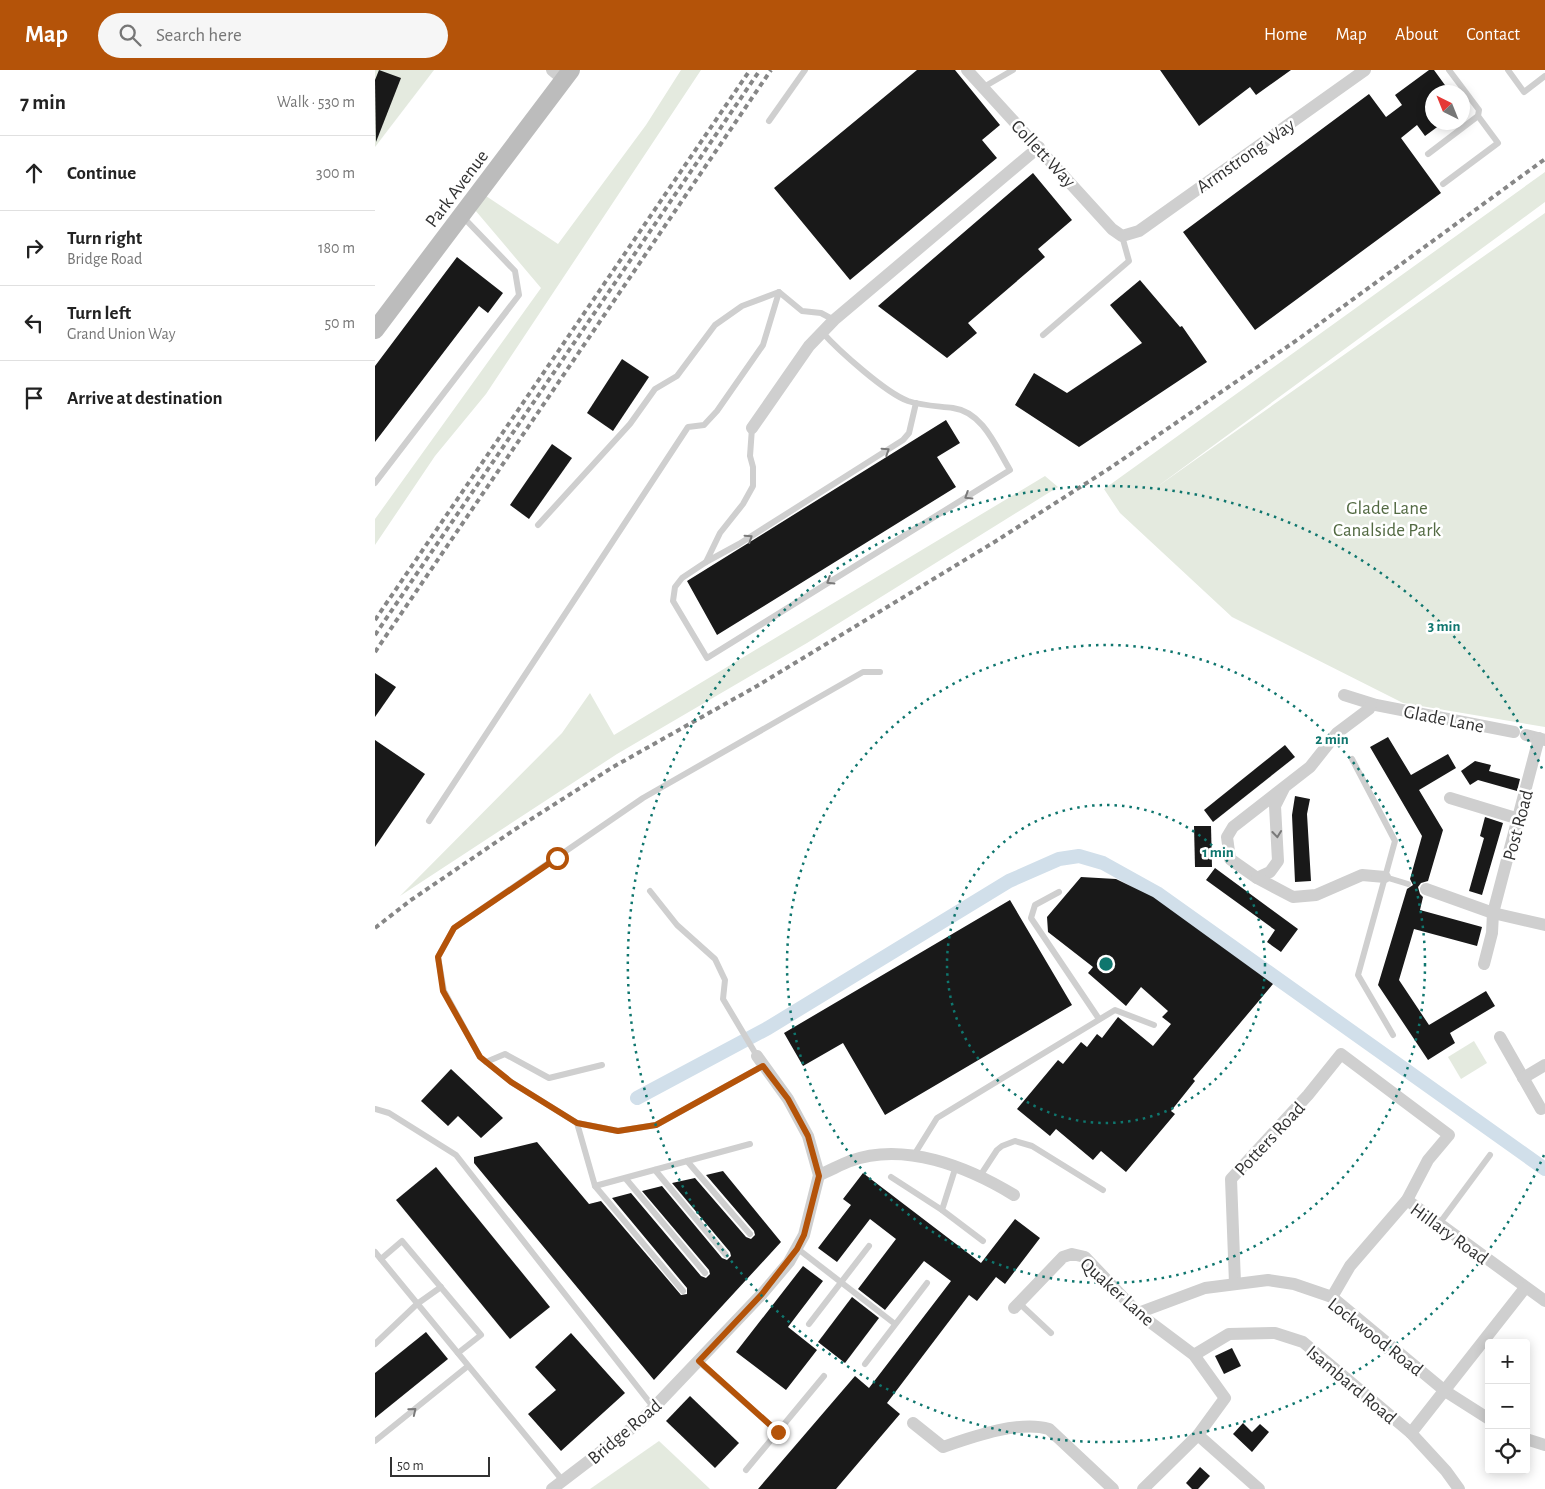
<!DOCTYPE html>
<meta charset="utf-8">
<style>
body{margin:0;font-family:"Alegreya Sans",sans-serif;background:#f6f6f6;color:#222}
.controls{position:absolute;right:15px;bottom:15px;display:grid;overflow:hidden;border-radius:5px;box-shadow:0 2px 12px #0003}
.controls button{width:45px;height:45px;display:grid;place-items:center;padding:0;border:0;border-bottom:1px solid #e0e0e0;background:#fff;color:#222;font:25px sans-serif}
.compass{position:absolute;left:1050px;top:15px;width:45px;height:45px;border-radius:50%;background:#fff;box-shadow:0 2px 12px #0003;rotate:317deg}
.scale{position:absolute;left:15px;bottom:12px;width:100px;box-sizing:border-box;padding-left:5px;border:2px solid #323232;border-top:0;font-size:14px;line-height:18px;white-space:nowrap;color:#323232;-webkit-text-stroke:4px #fff;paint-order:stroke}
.stop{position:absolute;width:15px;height:15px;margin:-11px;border:4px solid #b45309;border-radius:50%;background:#fff}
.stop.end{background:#b45309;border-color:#fff;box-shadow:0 1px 5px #0008}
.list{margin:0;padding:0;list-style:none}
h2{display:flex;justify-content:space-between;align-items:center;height:65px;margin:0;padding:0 20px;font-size:21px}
h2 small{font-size:16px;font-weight:400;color:#767676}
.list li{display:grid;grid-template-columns:32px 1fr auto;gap:15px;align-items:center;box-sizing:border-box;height:75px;padding:0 20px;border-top:1px solid #e0e0e0}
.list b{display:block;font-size:19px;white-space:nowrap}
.list p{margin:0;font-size:16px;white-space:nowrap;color:#767676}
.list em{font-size:16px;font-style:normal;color:#767676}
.icon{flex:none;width:28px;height:28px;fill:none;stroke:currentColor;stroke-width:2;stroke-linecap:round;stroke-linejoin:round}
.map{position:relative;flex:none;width:1170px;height:1419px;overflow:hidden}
header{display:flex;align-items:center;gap:30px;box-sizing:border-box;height:70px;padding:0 25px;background:#b45309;color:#fff}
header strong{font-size:24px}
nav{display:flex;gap:28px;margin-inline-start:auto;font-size:18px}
.search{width:350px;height:45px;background:#f6f6f6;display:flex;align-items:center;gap:12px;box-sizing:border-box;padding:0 18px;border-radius:28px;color:#767676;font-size:19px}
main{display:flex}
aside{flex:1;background:#fff}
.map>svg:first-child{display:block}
</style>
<header>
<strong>Map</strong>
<div class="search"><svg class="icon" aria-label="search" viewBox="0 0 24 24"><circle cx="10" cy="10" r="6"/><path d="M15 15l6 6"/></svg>Search here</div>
<nav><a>Home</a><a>Map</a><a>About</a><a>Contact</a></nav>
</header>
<main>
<aside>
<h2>7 min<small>Walk · 530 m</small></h2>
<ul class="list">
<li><svg class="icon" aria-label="ahead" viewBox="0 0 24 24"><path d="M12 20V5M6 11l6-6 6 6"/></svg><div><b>Continue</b></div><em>300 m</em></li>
<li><svg class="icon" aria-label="right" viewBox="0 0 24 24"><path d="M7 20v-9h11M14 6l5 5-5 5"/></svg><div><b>Turn right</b><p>Bridge Road</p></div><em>180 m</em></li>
<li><svg class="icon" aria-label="left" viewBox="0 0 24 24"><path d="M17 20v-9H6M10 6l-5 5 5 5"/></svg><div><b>Turn left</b><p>Grand Union Way</p></div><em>50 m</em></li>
<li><svg class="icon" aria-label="arrive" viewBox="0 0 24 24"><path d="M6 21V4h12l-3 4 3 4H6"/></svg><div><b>Arrive at destination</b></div></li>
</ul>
</aside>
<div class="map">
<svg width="1170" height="1419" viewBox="0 0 1170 1419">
<rect width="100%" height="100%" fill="#fff"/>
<g fill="#e4eadf">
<polygon points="0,0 59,0 0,77"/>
<polygon points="306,0 326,0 111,324 60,386 0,475 0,449 166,218 100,140 111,126 183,174 271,55"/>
<polygon points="1170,102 1170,132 779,419 1170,143 1170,657 1028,633 857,547 745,443 729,419"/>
<polygon points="670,406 683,417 432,573 242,684 25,826 187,663 215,623 239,665"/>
<polygon points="1099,971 1112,993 1086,1009 1073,987"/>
<polygon points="284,1371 335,1419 215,1419"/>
</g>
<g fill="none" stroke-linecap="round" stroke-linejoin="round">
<polyline stroke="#d1dfea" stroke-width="14" points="262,1028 393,958 634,811 684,789 704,786 728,793 782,823 1170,1099"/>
</g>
<g fill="#191919">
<polygon points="4,0 26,8 1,72 0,10"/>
<polygon points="542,0 580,0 625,55 607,70 622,88 475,210 399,118"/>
<polygon points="785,0 916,0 881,25 875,17 824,56"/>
<polygon points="1054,0 1059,0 1075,22 1058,22 1058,52 1069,52 1050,66 1042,55 1026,68 1066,123 880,260 808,162 994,24 1011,47 1027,35 1020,25"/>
<polygon points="658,103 697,150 663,179 670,187 593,253 602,263 572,288 503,236"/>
<polygon points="82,187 128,223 113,243 104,236 0,372 0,296"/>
<polygon points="765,210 805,257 807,256 832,292 704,377 640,335 659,303 692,323 767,273 735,235"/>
<polygon points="247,289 274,307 238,361 212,343"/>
<polygon points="571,350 585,373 562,387 581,417 342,565 312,511"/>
<polygon points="177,374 197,388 154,449 135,435"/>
<polygon points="0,603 21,617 0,647"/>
<polygon points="1013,667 1036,705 1073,684 1081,698 1044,720 1068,760 1053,811 1046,813 1043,817 1045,824 1048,827 1045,840 1107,857 1102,876 1039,859 1024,910 1054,955 1111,921 1120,936 1075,963 1080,973 1053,990 1003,915 1032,819 1038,815 1035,809 1047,766 995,677"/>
<polygon points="0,670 50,704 0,777"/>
<polygon points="910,675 920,687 838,752 829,740"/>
<polygon points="1100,691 1116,695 1114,701 1145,709 1142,721 1103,710 1095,715 1086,701"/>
<polygon points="920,726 935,729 932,744 936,811 920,812 917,745"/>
<polygon points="1110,747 1128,753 1107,825 1094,821 1109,768 1105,766"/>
<polygon points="819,756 836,756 837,797 820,797"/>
<polygon points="840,798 923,859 906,882 892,872 900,860 831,810"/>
<polygon points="706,807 741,809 778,827 898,914 818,1009 820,1011 796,1041 800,1044 751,1102 726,1081 718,1090 681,1059 675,1066 642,1039 683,990 688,994 706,972 712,977 722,964 727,968 743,947 778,976 796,954 787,947 793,941 766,917 751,936 713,903 718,897 673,862 672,847"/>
<polygon points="635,830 697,935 510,1045 468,973 428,996 409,963"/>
<polygon points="76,999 128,1048 106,1068 83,1046 73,1056 46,1031"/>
<polygon points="162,1072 214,1134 226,1131 306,1225 312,1224 312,1218 237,1128 256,1123 326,1206 331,1208 335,1204 334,1200 267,1121 287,1116 347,1188 352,1190 356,1186 355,1182 297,1113 320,1108 371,1167 376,1169 380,1165 379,1161 331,1105 348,1101 406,1172 279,1310 99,1093 99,1087"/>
<polygon points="61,1097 175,1237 135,1269 21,1130"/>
<polygon points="488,1103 606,1193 640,1149 665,1168 630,1214 621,1207 602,1231 594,1225 512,1333 525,1344 461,1419 383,1419 480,1306 494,1318 576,1211 549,1191 510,1240 483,1219 521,1169 495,1149 462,1192 443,1178 476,1135 468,1129"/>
<polygon points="428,1196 448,1211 413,1257 442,1280 411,1320 361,1282"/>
<polygon points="477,1227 504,1248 470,1293 443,1272"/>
<polygon points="51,1262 73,1289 0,1348 0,1303"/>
<polygon points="196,1263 250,1323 186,1381 153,1344 181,1320 160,1297"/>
<polygon points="857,1278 866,1296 849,1304 840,1286"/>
<polygon points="315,1326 364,1373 340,1398 291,1351"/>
<polygon points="868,1353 877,1362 885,1354 894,1362 877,1382 858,1364"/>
<polygon points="825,1397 835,1406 823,1419 817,1419 811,1413"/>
</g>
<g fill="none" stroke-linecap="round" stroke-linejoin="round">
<g stroke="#cfcfcf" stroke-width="6">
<polyline points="1133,0 1149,22 1170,6"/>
<polyline points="607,18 638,0"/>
<polyline points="394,51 430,0"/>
<polyline points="1053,84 1103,46 1104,40 1074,0"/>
<polyline points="1068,114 1123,73 1103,46"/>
<polyline points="668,265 754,191 747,166"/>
<path d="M377,358l-2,28 3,11v19l-10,18 -23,29 -14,29 -24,16 -7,9 -2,14 34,57 303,-188c-14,-23 -27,-58 -57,-62 -15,-2 -30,-2 -45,-7 -22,-8 -69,-50 -86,-69"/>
<polyline points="0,413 144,225 140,201 88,147"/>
<polyline points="163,455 255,354 280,319 302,306 340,255 367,236 404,222"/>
<polyline points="331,492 364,474 528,370 534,363 541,333"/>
<polyline points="977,689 1020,771 983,905 1018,965"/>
<polyline points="54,751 313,357 329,355 342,341 388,275 404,222 427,241 446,243 459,250"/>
<polyline points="1010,807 1033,814"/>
<polyline points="275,821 302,855 340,889 350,910 348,929 382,986"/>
<polyline points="684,822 660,835 656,848 724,949"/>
<polyline points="111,992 130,984 174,1008 227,995"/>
<polyline points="388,996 281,1055 243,1061 202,1053 136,1012 105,987 69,921 63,887 79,858 268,728 488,602 505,602"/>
<polyline points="0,1039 14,1043 81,1085 279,1338"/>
<polyline points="202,1053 220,1116 375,1074"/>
<polyline points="539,1085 562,1048 740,940 779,955"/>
<polyline points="312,1091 375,1164"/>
<polyline points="581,1096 567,1140 608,1171"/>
<polyline points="280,1100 351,1185"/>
<polyline points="605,1106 622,1080 627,1076 640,1071 657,1076 728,1120"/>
<polyline points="516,1107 567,1140"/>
<polyline points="251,1109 330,1203"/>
<polyline points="220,1116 308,1221"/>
<polyline points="1064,1154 1115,1085"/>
<polyline points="423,1179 520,1254"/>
<polyline points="0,1182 188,1411"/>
<polyline points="6,1189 27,1171 106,1265 83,1283"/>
<polyline points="644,1233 676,1263"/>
<polyline points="434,1254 494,1176"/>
<polyline points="0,1274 42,1234 66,1217"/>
<polyline points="323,1291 403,1362"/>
<polyline points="490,1294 552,1213"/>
<polyline points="0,1371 93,1296"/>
<polyline points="371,1400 449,1306"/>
</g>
<g stroke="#cfcfcf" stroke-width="12">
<polyline points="177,0 188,9"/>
<polyline points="592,0 737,159 747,166 764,161 990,0"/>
<polyline points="377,358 434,276 459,250 664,77"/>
<polyline points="969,625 1001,635 1139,662"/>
<polyline points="1151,665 1170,670"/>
<polyline points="909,718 900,736 903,791 895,802 882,808 855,789 852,767 858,757 935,697 962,663 994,639 996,634"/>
<polyline points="1075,728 1144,749"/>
<polyline points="882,808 918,827 941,825 987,805 1010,807"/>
<polyline points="1051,819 1118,843 1170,855"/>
<polyline points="1109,894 1117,863 1118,843 1164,668"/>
<polyline points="1125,967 1166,1039"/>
<polyline points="1148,1008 1170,995"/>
<path d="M444,1105c10,-4 21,-10 31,-14 54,-20 118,6 164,34"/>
<polyline points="860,1213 856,1109 933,1025 966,984 1074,1065 1053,1090 1032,1130"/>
<polyline points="957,1227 975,1196 1032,1130 1170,1231"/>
<polyline points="639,1238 688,1187 697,1184 710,1187 763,1243 819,1285 847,1324 850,1328 823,1365 768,1419"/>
<polyline points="763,1243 830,1218 893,1210 919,1214 957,1227 1070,1321 1114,1349"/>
<polyline points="819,1285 854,1264 900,1263 928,1272 1036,1363 1071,1401 1084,1419"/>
<path d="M538,1353l30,24c29,-10 76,-27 106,-18l64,60"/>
<polyline points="1036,1363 1150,1218"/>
<polyline points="823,1365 884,1419"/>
<polyline points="1151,1369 1170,1375"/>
<polyline points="177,1419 266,1351 387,1224 414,1192 429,1165 444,1105 433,1066 413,1029 382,986"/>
</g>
<polyline stroke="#bcbcbc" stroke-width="18" points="0,260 196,0"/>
<g stroke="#878787" stroke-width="4" stroke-dasharray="5 4" stroke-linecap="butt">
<polyline points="0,550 375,0"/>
<polyline points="0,565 385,0"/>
<polyline points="0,582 396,0"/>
<polyline points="0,858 36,830 139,760 238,697 382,616 621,471 735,398 925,268 1170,89"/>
</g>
</g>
<defs><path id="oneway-chevron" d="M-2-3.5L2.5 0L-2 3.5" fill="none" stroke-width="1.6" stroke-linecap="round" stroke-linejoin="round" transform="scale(1.25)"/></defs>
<g stroke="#797979">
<use href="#oneway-chevron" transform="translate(511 381) rotate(-33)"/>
<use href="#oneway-chevron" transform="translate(593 426) rotate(148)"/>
<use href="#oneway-chevron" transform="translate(374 468) rotate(-33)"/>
<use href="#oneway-chevron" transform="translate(455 511) rotate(148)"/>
<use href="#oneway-chevron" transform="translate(902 764) rotate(84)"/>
<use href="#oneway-chevron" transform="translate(38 1341) rotate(-39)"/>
</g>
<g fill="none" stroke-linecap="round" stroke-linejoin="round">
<polyline stroke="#b45309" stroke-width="6" points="182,788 79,858 63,887 68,921 105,987 136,1012 202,1053 243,1061 281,1055 388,996 413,1029 433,1066 444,1106 429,1165 422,1179 387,1224 324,1291 403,1362"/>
</g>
<g fill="none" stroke="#0f766e" stroke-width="2.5" stroke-dasharray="2.5 5">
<circle cx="731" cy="894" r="159"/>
<circle cx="731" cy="894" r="319"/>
<path d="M1169 1085A478 478 0 1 1 1169 703"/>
</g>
<g text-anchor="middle" stroke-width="5" stroke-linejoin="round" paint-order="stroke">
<g font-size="19" fill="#323232" stroke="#fff">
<text transform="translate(669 83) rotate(47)" y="7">Collett Way</text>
<text transform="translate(870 85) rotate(-35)" y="7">Armstrong Way</text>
<text transform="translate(81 118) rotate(-53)" y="7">Park Avenue</text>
<text transform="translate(1069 648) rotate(11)" y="7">Glade Lane</text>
<text transform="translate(1142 755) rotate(-75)" y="7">Post Road</text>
<text transform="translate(894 1068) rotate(-47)" y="7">Potters Road</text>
<text transform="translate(1075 1163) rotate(36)" y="7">Hillary Road</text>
<text transform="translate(743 1221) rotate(42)" y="7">Quaker Lane</text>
<text transform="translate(1001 1266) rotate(38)" y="7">Lockwood Road</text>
<text transform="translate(977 1314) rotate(40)" y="7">Isambard Road</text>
<text transform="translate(249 1361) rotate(-40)" y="7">Bridge Road</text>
</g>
<g font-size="19" fill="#536a43" stroke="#fff">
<text x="1012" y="444">Glade Lane<tspan x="1012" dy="22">Canalside Park</tspan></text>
</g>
</g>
<circle cx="731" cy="894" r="8" fill="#0f766e" stroke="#fff" stroke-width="2.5"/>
<g font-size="15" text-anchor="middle" font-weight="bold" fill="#0f766e" stroke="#fff" stroke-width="5" stroke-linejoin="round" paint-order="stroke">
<text x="1069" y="561">3 min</text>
<text x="957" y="674">2 min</text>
<text x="843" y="787">1 min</text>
</g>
</svg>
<div class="controls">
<button>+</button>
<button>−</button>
<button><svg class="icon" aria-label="locate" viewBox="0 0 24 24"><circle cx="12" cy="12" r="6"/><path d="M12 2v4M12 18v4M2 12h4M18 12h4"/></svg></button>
</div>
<svg class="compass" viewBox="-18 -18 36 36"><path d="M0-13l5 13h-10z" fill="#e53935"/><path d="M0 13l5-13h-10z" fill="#767676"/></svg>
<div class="scale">50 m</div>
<div class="stop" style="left:182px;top:788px"></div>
<div class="stop end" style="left:403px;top:1362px"></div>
</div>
</main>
